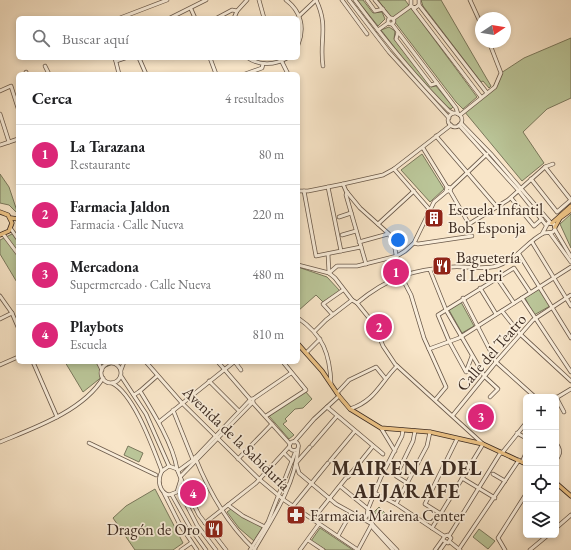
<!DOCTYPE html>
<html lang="es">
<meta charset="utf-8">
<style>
body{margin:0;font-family:"EB Garamond",serif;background:#f2f2f2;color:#202124}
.controls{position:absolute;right:12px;bottom:12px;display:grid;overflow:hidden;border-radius:6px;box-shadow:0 2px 6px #0003}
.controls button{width:36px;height:36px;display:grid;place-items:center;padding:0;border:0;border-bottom:1px solid #e0e0e0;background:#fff;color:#202124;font:20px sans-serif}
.compass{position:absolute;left:475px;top:12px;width:36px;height:36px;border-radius:50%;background:#fff;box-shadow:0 2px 6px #0003;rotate:78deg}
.you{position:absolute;left:398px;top:240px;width:14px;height:14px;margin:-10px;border:3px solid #fff;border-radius:50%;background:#1a73e8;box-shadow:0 0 0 6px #1a73e833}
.badge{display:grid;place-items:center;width:26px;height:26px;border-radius:50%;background:#db2777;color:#fff;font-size:13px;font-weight:700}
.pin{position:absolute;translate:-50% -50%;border:2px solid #fff;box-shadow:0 1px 4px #0006}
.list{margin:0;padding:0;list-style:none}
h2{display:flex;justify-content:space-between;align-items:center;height:52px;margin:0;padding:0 16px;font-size:17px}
h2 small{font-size:13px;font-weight:400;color:#757577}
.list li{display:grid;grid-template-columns:26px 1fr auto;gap:12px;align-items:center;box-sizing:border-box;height:60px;padding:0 16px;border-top:1px solid #e0e0e0}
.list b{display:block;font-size:15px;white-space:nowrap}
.list p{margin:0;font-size:13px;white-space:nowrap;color:#757577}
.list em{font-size:13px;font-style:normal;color:#757577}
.icon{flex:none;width:22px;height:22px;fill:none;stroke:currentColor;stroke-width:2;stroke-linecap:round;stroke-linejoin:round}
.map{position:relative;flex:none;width:571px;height:550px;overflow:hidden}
.search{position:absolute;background:#fff;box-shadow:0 2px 6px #0003;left:16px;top:16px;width:284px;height:44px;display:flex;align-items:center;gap:10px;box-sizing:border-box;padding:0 14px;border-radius:6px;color:#757577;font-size:15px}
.panel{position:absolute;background:#fff;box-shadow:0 2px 6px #0003;left:16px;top:72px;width:284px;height:292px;border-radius:6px}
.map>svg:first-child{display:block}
</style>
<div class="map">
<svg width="571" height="550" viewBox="0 0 571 550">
<rect width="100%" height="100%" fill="#f8e5c8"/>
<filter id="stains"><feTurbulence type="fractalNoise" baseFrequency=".005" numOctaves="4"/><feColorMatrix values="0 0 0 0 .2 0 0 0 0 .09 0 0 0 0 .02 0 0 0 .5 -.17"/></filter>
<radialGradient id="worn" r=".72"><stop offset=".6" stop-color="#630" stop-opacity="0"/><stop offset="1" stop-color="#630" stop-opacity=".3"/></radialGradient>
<g fill="#bac598" stroke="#7a785c">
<polygon points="357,0 363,0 373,13 382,12 385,19 378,26"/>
<polygon points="378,0 405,0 477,97 463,109 456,102"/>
<polygon points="421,0 441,0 491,86 489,88 483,81 481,82 423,6"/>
<path d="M389,27l6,4 -1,8 37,48 5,-1 17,21 -2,2c-15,-5 -58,-64 -70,-79z"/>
<polygon points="571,38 571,98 547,109 523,132 544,163 522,181 464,111 495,87 501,73 524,58"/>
<polygon points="422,154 444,189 430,202 401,170"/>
<polygon points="0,174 9,187 18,214 9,205 0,203"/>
<polygon points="571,214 571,248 560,224"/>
<polygon points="18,231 18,284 0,254 0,240"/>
<polygon points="298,267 327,277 340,291 323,302 316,295 298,311"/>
<polygon points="539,289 550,306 534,315 525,298"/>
<polygon points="461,302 474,326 462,333 449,310"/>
<polygon points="65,362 117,362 99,370 103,376 83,392"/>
<polygon points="305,391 312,399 303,408 295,409 285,419 287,421 283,424 294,435 289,439 269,416"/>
<polygon points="128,446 143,453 139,462 124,455"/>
<polygon points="155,489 183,543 173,550 135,550 113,518 126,506"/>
<polygon points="379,507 386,514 382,519 374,512"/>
<polygon points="231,509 263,527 254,541 239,528 227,512"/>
<polygon points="320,528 353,550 326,550 311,541"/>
<polygon points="479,529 495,541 488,549 473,537"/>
</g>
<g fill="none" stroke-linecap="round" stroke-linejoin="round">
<g stroke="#6a594a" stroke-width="4.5">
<g id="minor">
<polyline points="259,0 264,18"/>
<path d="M286,0c15,11 19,28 12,45"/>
<path d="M316,0c13,26 3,41 7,66"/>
<polyline points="342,0 367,34"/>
<polyline points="349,0 389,52 449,118"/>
<path d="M355,0c29,39 59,76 94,111l4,2"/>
<polyline points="367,0 375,11 383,9"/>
<polyline points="375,0 390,18"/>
<polyline points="411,0 411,6 415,8 419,5 419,0"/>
<polyline points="470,0 481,24"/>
<polyline points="419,5 487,93"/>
<polyline points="413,8 481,97"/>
<polyline points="191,9 195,18"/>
<polyline points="299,16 316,0"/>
<circle cx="391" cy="21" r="3"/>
<polyline points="120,18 167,0"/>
<polyline points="170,18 206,0"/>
<polyline points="217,18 232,10 237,11"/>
<polyline points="234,18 237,11 247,0"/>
<polyline points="393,19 411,6"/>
<polyline points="392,24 456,108 458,114"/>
<polyline points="378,30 388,23"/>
<polyline points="398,32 396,39 431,85 437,83"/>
<polyline points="115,58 119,74"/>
<polyline points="139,58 146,74"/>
<polyline points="210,58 216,74"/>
<path d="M248,58c12,8 27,7 39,0"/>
<polyline points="280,58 288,74"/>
<polyline points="116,61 125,58"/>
<polyline points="45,66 49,74"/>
<polyline points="26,72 27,74"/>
<polyline points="245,74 262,68 263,64"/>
<polyline points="0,91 11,86 18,108"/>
<circle cx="455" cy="120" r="7"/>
<polyline points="0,114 9,142"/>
<polyline points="460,115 495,87 501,73 489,42"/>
<polyline points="461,123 491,154 550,222"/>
<polyline points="459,125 518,190 546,225"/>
<polyline points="436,136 497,207"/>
<polyline points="0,145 18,139"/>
<polyline points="423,148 447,187"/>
<polyline points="394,169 430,210"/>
<polyline points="531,179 557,212 571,200 545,167"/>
<polyline points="343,184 383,175 394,169 451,125"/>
<polyline points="328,187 341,251"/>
<polyline points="451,188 447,187 446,191 450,191 451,188 487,154"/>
<polyline points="298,191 308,191 343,184 346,191 360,208 389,234 394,243 399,272 411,295 424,338 446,387 436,399"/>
<polyline points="304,191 316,256 361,247"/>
<polyline points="450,191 469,224 508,200 545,167 553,164"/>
<polyline points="347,192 346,195 366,264"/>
<polyline points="511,198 534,226 542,219"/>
<polyline points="339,217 351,213"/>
<polyline points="378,224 414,191"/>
<polyline points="11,229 18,239"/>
<polyline points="555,230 571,257"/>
<polyline points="550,233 571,262"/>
<polyline points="3,234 18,254"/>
<polyline points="342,235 356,231"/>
<polyline points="359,242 388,234"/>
<polyline points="532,242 571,306"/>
<polyline points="414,243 418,244 472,236"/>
<polyline points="328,254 329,273"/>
<polyline points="519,254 571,338"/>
<polyline points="298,265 329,273 335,278 352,300 357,303 374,324 383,346 395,364 483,444 432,528"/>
<polyline points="430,270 446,310 485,377 498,389 490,397"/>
<polyline points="329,273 337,266 357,266 397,256 405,251 414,243 434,202 447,191"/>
<polyline points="497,278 514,303"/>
<polyline points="480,288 496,314"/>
<polyline points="0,296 12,313 18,327"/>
<polyline points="463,298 496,362 535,397"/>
<polyline points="522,298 571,372"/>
<path d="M357,303c30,-25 56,-34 95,-36 15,-1 31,3 45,-1 21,-7 30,-25 47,-33 4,-1 6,0 9,-1l2,-3 -1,-5 -6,-1 -6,11"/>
<polyline points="502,311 520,334 571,381"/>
<polyline points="332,314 323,304 343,290"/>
<path d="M298,318c25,17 32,36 33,66"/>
<polyline points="0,319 12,313"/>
<polyline points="315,331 326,320 352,300"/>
<polyline points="429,349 459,338 571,267"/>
<polyline points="306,353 320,339"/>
<polyline points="472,356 466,372 449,341 438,315 514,268 530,292"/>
<polyline points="33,362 57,417"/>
<polyline points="98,362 102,370"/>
<polyline points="146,362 182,403 259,479 284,500 358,550"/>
<polyline points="218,362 250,399 253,399 253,403 249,402 250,399"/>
<polyline points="235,362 241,370"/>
<circle cx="111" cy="373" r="10"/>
<polyline points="0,365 18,357"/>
<polyline points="121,370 124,362"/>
<polyline points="121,376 146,414 169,466"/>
<polyline points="209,381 238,410"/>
<path d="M112,383c22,11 41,65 50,88"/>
<polyline points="140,391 157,376"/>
<polyline points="337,393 349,380 376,367 385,378"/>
<path d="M134,395l6,-4c13,21 33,53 37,78"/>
<polyline points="556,397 564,412"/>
<polyline points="556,398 571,389"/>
<polyline points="253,399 291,373"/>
<polyline points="253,403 290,444"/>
<polyline points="327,407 383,454"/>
<path d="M350,409c25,-8 30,-26 47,-43"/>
<polyline points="173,410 193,460"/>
<polyline points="453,415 496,362 533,320 571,295"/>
<polyline points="266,416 306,390 283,362"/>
<polyline points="159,422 234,362"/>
<polyline points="381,428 395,451"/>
<polyline points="517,433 526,438"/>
<circle cx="294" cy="446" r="4.5"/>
<path d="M0,442c34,-14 83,-31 103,-64"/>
<polyline points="294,442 314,419 339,396"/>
<polyline points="89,443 156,475"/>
<path d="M556,443c5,7 5,10 0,17"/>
<polyline points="312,445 337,416"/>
<polyline points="310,447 296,463 299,473 336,504 372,524 397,550"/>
<polyline points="284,453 292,461"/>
<polyline points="502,453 526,423"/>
<path d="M195,457c14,35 32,67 60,93"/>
<polyline points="238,459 272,424"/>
<polyline points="330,461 355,431"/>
<polyline points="522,462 526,453"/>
<path d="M169,466l8,3 4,10 -4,13 -8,3c-10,-3 -12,-15 -7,-24z"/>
<polyline points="178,471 193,460 249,401"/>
<polyline points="493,474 505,481"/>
<polyline points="181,476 251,404"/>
<polyline points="348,477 373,446"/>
<polyline points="462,478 495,498"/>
<polyline points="181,479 199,515 226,550"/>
<polyline points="407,483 396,476 413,441 415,431"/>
<polyline points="340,486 368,509 367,515 364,520"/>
<polyline points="179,490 197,525 216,550"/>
<polyline points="164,493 179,523 197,550"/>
<polyline points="375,493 396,504 444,536"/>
<polyline points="172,495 191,529 206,550"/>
<polyline points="396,504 427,446 430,432"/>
<polyline points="228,505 243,516 265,527"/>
<polyline points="293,506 328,463"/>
<polyline points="441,514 425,504 457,439"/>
<polyline points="313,519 346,478"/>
<polyline points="205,523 256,483 289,447"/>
<polyline points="556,528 571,515"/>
<polyline points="338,536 351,513"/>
<polyline points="449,536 501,452"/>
<polyline points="308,540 323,550"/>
<polyline points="450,542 460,550"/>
<polyline points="459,549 519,460"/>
<polyline points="181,550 191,543"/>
<polyline points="250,550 268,522 295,453"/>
<path d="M254,550c18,-31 41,-65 44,-101"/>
<polyline points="300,550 319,524"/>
<polyline points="358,550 372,524"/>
<polyline points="393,550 373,528 368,509 381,477 402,436 403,430"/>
<polyline points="435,550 445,536 448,535 451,538 448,543 443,540"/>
<polyline points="440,550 445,543"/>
<polyline points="505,550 498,538 526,494"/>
<polyline points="530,550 548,535"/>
</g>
</g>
<g stroke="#3b2a20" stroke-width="5">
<g id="major">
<polyline points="0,212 8,215 12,223 9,231 0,235"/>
<polyline points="11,218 18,219"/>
<polyline points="552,223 571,206"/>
<polyline points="555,227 560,218 571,210"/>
<polyline points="298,344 322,371 339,396 350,409 381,428 430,432 483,444 526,464"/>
<polyline points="556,483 571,496"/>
</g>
</g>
<use href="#minor" stroke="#faeedb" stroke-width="3"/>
<use href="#major" stroke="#ecc284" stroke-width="3.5"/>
</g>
<defs>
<g id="building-square" transform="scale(1)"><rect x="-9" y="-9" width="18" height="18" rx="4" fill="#8f2418" stroke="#faeedb"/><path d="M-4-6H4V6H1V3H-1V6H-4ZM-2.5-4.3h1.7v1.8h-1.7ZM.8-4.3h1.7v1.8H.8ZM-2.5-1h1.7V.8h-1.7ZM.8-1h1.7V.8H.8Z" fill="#fff"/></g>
<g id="restaurant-square" transform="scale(1)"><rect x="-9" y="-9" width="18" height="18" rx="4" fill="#8f2418" stroke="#faeedb"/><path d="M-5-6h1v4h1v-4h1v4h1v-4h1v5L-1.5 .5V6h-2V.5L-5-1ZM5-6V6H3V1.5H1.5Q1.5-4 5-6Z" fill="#fff"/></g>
<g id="pharmacy-square" transform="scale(1)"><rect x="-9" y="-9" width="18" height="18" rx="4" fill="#8f2418" stroke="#faeedb"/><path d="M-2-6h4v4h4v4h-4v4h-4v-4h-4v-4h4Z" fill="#fff"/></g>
</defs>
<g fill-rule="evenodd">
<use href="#building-square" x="434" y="218"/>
<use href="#restaurant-square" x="442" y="266"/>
<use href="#pharmacy-square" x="296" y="515"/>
<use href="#restaurant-square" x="214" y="529"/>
</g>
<g text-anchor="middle" stroke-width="3.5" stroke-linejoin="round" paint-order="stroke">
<g font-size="16" fill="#3b2a20" stroke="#faeedb" text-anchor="start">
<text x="448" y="215">Escuela Infantil<tspan x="448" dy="18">Bob Esponja</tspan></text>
<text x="456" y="263">Baguetería<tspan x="456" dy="18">el Lebri</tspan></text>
<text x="310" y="521">Farmacia Mairena Center</text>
<text x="200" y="535" text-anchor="end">Dragón de Oro</text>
</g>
<g font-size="16" fill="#3b2a20" stroke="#faeedb">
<text transform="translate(491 352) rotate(-49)" y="6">Calle del Teatro</text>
<text transform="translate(237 438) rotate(44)" y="6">Avenida de la Sabiduría</text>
</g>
<g font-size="20" font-weight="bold" letter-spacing="1" fill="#3b2a20" stroke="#faeedb">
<text x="407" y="475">MAIRENA DEL<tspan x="407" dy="23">ALJARAFE</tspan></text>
</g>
</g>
<rect width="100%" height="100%" filter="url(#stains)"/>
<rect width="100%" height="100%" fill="url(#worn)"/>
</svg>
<div class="controls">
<button>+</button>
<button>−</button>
<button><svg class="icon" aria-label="locate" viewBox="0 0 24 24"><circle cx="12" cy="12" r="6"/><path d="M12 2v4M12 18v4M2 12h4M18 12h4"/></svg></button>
<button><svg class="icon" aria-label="layers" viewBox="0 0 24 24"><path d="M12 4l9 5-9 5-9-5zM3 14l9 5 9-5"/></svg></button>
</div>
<svg class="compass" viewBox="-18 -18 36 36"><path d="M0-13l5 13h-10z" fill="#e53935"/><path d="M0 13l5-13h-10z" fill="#757577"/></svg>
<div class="you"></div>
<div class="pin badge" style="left:396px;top:272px">1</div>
<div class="pin badge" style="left:379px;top:327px">2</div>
<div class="pin badge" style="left:481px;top:417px">3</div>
<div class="pin badge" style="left:193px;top:493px">4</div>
<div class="search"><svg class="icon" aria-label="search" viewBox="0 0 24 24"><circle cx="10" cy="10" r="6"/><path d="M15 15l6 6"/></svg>Buscar aquí</div>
<section class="panel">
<h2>Cerca<small>4 resultados</small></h2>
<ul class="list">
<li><span class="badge">1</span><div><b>La Tarazana</b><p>Restaurante</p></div><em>80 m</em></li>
<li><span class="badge">2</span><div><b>Farmacia Jaldon</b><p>Farmacia · Calle Nueva</p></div><em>220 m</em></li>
<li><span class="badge">3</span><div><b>Mercadona</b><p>Supermercado · Calle Nueva</p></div><em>480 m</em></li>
<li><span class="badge">4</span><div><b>Playbots</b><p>Escuela</p></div><em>810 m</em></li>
</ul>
</section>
</div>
